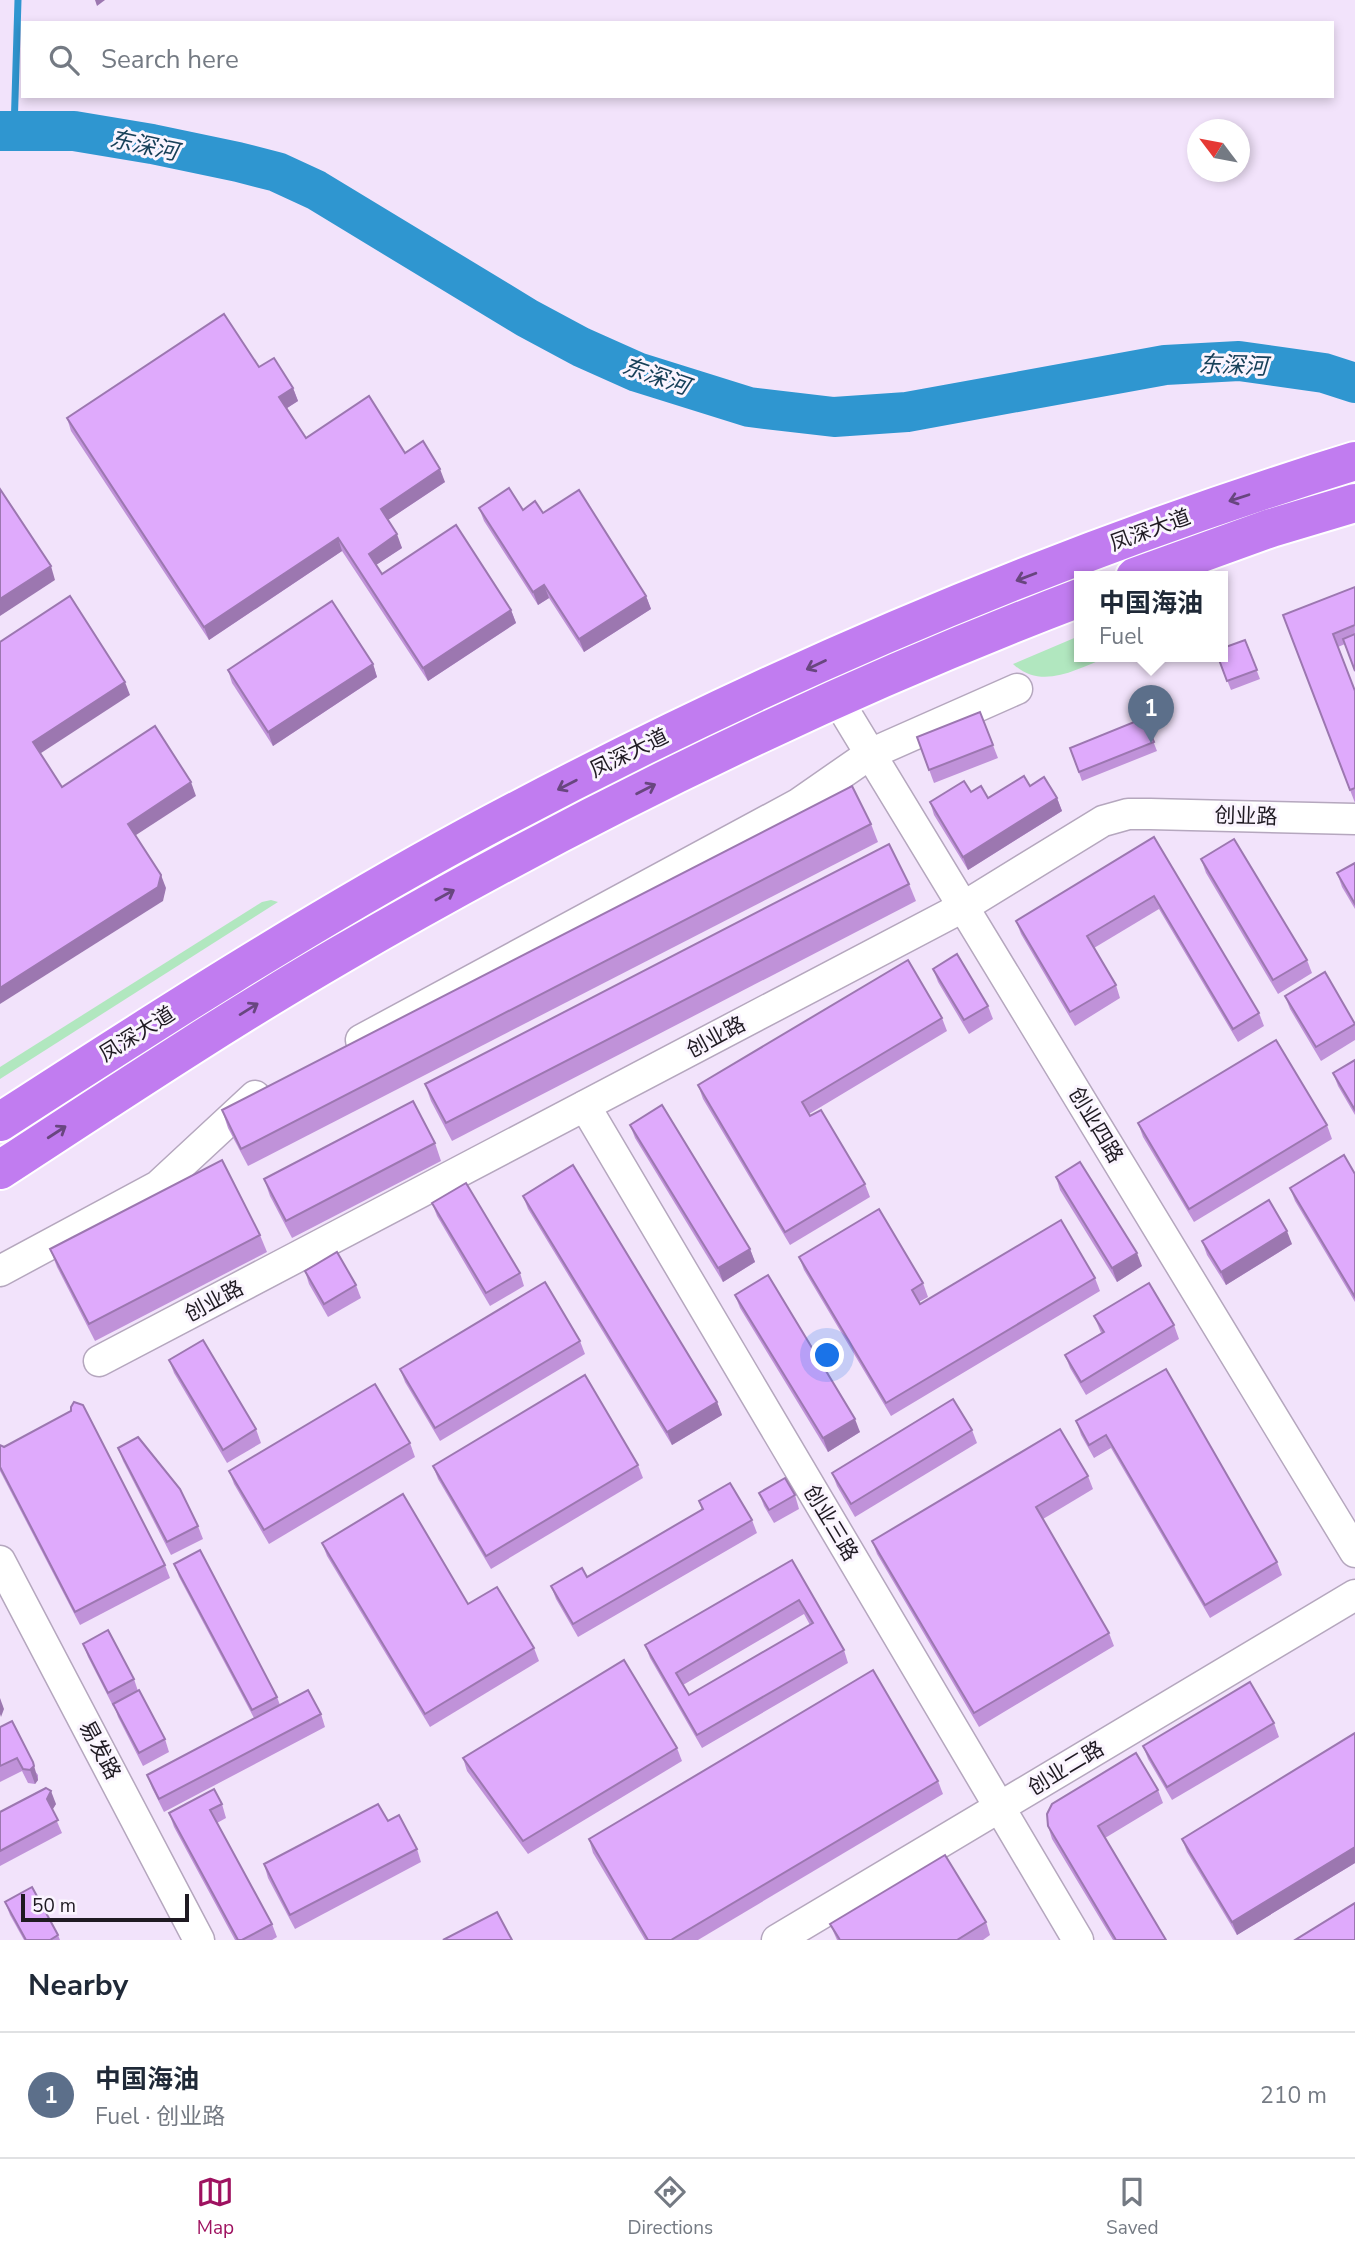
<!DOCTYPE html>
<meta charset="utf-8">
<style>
body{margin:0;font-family:"Nunito Sans","Noto Sans SC",sans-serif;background:#f6f6f7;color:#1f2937}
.compass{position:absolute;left:1187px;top:119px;width:63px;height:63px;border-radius:50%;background:#fff;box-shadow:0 4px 10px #0003;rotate:302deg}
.scale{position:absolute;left:21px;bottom:18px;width:168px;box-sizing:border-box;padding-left:7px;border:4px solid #1f1a22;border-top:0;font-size:19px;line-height:24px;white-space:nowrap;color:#1f1a22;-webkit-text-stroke:5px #faf4fe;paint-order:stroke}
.you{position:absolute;left:828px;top:1356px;width:24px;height:24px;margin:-18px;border:5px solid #fff;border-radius:50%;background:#1a73e8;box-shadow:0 0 0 10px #1a73e833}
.badge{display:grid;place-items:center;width:46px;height:46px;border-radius:50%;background:#9e1260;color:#fff;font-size:23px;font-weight:700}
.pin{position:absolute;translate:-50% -58px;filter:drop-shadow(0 2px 4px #0008)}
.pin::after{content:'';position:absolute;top:37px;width:24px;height:21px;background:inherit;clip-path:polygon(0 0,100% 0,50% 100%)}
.popup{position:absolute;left:1074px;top:571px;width:154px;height:91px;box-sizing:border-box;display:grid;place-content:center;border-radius:0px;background:#fff;filter:drop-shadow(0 2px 5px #0005);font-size:23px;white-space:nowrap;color:#747a83}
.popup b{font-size:26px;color:#1f2937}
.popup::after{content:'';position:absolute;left:50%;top:100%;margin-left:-14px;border:14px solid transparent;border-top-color:#fff}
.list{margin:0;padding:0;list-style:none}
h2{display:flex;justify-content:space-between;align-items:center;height:91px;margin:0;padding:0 28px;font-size:30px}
h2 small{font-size:23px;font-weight:400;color:#747a83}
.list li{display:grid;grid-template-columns:46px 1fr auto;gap:21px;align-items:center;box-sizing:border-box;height:126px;padding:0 28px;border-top:2px solid #e0e1e3}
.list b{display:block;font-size:26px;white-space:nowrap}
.list p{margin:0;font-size:23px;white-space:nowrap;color:#747a83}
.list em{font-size:23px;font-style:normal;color:#747a83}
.icon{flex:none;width:38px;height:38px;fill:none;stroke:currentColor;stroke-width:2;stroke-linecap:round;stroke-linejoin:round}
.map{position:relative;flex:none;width:1355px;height:1940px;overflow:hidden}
.search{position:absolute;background:#fff;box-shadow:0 4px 10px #0003;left:21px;right:21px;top:21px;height:77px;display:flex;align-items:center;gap:18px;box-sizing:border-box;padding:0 24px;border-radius:0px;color:#747a83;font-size:26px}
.sheet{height:217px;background:#fff}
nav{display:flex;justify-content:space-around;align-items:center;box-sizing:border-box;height:98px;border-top:2px solid #e0e1e3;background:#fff;font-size:19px;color:#747a83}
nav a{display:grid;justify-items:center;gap:4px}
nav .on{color:#9e1260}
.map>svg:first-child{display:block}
</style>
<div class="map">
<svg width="1355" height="1940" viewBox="0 0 1355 1940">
<rect width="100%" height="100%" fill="#f2e3fb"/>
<g fill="#b1e7bf">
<path d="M1079,636v21h29c-32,12 -66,34 -95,7z"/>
<polygon points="271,900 278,902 0,1079 0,1067 262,902"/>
</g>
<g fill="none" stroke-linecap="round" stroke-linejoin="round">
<polyline stroke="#2f96d0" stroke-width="7" points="14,131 18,0"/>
<polyline stroke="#2f96d0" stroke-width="40" points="0,131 74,131 152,144 238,162 277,172 316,190 527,318 581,347 637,372 749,407 834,417 907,412 1165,365 1239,361 1324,373 1355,383"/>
<g stroke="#b5a7be" stroke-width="33">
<g id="minor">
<polyline points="837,699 1355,1552"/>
<polyline points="361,1040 798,804 870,754 1017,689"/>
<polyline points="585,1106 1078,1940"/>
<polyline points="0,1271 158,1186 255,1096"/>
<polyline points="99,1361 963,907 1103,821 1128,814 1150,814 1355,819"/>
<polyline points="0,1561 199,1940"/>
<polyline points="777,1940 1355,1595"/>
</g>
</g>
<g stroke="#fff" stroke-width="42">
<g id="highway">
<polyline points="1135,577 1271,528 1355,503"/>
<path d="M0,1122c153,-99 307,-198 467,-285 284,-153 580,-281 888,-376"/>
<path d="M0,1170c112,-73 223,-147 338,-214 237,-138 484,-260 741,-358"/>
</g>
</g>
<use href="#minor" stroke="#fff" stroke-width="30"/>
<use href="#highway" stroke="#c17cf0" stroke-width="38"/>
</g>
<g fill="#c092d9" fill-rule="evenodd">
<polygon points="259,367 293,388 298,401 287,408 306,438 405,453 445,482 388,520 402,548 376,565 382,574 511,610 516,623 428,681 342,551 209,640 71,431 67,418"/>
<polygon points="479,508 523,510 543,513 646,596 651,609 584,652 549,598 538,605 484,521"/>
<polygon points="1355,587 1355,672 1345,644 1338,647 1355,691 1355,803 1288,628"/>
<polygon points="1245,640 1260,679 1231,690 1218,657"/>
<polygon points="373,664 377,677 273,746 232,683 228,670"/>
<polygon points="980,712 998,758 934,783 917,737"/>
<polygon points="1144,718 1157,751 1082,781 1070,748"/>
<polygon points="1030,786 1057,798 1062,811 968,870 934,815 930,802 971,792 988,798"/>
<polygon points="871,824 878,842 248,1166 228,1128 222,1110"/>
<polygon points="1154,837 1259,1013 1264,1026 1238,1042 1159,909 1094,948 1116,985 1120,998 1075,1026 1021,934 1016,921"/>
<polygon points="1201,859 1307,960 1312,973 1278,994 1206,873"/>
<polygon points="1355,863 1355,909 1342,887 1337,873"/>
<polygon points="909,884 916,901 452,1141 431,1101 425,1084"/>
<polygon points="933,969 988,1006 993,1019 969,1034 938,982"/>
<polygon points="1285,996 1355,1023 1355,1040 1321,1061 1290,1009"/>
<polygon points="942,1018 947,1031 809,1114 865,1184 870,1197 790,1245 703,1099 698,1085"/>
<polygon points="1355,1060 1355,1115 1338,1086 1333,1073"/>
<polygon points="1138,1123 1327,1125 1332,1139 1194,1222 1143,1137"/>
<polygon points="630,1125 750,1249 755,1262 723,1282 635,1138"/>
<polygon points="435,1143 441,1161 292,1238 270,1196 264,1179"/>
<polygon points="1355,1174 1355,1302 1295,1201 1290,1188"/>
<polygon points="1056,1177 1142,1266 1117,1282 1060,1190"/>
<polygon points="523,1196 717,1402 722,1415 672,1445 528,1209"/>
<polygon points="432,1203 520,1273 524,1286 490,1306 437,1216"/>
<polygon points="260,1235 267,1252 95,1341 57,1267 50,1249"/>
<polygon points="1202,1241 1292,1244 1226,1285 1207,1255"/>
<polygon points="799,1257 923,1283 928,1297 919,1302 920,1304 1095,1278 1100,1291 891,1416 804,1270"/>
<polygon points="305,1271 356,1285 361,1298 328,1317 309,1284"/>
<polygon points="735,1295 860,1432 828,1452 740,1308"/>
<polygon points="1094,1316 1174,1325 1179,1339 1086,1395 1070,1368 1065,1355 1101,1333"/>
<polygon points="580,1341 585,1354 440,1441 405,1382 400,1369"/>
<polygon points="169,1360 256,1429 261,1443 227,1463 174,1373"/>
<polygon points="1166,1369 1277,1562 1282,1575 1210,1618 1111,1448 1094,1458 1081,1435 1076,1421"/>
<polygon points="972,1430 977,1443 855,1517 837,1486 832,1473"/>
<polygon points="410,1443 415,1457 269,1544 234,1484 229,1471"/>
<polygon points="0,1445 165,1565 170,1578 80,1625 0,1471"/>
<polygon points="118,1448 198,1526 203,1539 171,1555 123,1461"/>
<polygon points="638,1465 643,1478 491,1569 438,1479 433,1466"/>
<polygon points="1088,1476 1093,1489 1043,1519 1109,1633 1114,1646 979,1727 877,1554 872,1541"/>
<polygon points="759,1493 795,1495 799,1509 774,1523 764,1506"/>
<polygon points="699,1501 752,1520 757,1533 578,1637 556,1599 551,1586 587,1577 702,1510"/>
<polygon points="322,1543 468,1604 534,1648 539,1661 430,1727 327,1556"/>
<path d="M792,1560l52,90 4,13 -146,85 -52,-90 -5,-13zM804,1614l6,11 -121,70 -6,-10z"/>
<polygon points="174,1564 277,1697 280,1705 321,1714 325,1727 164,1812 152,1788 147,1775 254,1718 179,1577"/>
<polygon points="83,1644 134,1679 138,1691 165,1739 169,1752 143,1766 118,1717 114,1705 113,1706 88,1657"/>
<polygon points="1274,1723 1279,1737 1172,1800 1148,1759 1143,1746"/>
<polygon points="0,1727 38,1775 38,1780 35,1784 28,1783 22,1771 0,1782"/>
<polygon points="1355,1733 1355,1863 1237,1935 1187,1852 1182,1839"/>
<polygon points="677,1748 682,1761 528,1854 467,1771 463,1758"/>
<polygon points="938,1781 943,1794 698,1940 645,1940 593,1853 589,1839"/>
<polygon points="1158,1790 1163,1803 1105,1838 1166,1940 1113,1940 1052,1839 1048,1826"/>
<polygon points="56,1804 52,1810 62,1833 0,1866 0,1812"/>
<polygon points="222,1804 226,1818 217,1823 272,1924 277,1937 272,1940 235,1940 174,1827 169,1813"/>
<polygon points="388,1821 417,1849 421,1862 295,1929 268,1878 264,1864"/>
<polygon points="5,1902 58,1935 60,1940 24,1940 10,1915"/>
<polygon points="986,1922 990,1935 983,1940 837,1940 830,1924"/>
</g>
<g fill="#9c77b0">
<polygon points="95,0 105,0 97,6"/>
<polygon points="293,388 298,401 284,410 279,397"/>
<polygon points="440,469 445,482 385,522 381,509"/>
<polygon points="397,534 402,548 373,567 369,554"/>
<polygon points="338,538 342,551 209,640 204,627"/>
<polygon points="51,566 55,580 0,616 0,599"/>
<polygon points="544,585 549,598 538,605 533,592"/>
<polygon points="646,596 651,609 584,652 579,639"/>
<polygon points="511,610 516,623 428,681 423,668"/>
<polygon points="373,664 377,677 273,746 268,732"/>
<polygon points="125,682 130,695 38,755 33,742"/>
<polygon points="191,782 196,796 133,837 128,824"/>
<polygon points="1057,798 1062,811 968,870 963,857"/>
<polygon points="161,875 166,888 163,901 0,1004 0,988"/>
<polygon points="1287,1231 1292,1244 1226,1285 1221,1272"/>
<polygon points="750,1249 755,1262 723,1282 718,1268"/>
<polygon points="1137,1253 1142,1266 1117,1282 1112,1268"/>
<polygon points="717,1402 722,1415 672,1445 667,1432"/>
<polygon points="855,1419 860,1432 828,1452 823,1438"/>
<polygon points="0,1698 4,1709 1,1717 0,1714"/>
<polygon points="33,1762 38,1780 35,1784 30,1770"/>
<polygon points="51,1791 56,1804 51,1812 47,1799"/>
<polygon points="1355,1847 1355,1863 1237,1935 1232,1922"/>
</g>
<g fill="#dfaafc" stroke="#9c77b0" stroke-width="2" fill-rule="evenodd">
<polygon points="224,314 259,367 274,358 293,388 279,397 306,438 369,396 405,453 423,441 440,469 381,509 397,534 369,554 382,574 456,525 511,610 423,668 338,538 204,627 67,418"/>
<polygon points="509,488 523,510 535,501 543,513 579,490 646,596 579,639 544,585 533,592 479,508"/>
<polygon points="0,489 51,566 0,599"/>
<polygon points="1355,587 1355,625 1333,634 1355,691 1355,788 1350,790 1283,615"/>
<polygon points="70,596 125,682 33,742 62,787 155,726 191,782 128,824 161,875 158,887 0,988 0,642"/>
<polygon points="332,601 373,664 268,732 228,670"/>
<polygon points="1355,634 1355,671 1343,639"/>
<polygon points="1245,640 1257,670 1227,681 1218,657 1223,657 1223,648"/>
<polygon points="980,712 993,745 929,770 917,737"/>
<polygon points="1144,718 1154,742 1079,772 1070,748"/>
<polygon points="1024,776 1030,786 1044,777 1057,798 963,857 930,802 964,781 971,792 981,786 988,798"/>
<polygon points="852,786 871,824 241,1149 222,1110"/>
<polygon points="1154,837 1259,1013 1233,1029 1154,896 1087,936 1116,985 1070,1012 1016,921"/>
<polygon points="1234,839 1307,960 1273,980 1201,859"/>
<polygon points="889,844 909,884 446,1123 425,1084"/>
<polygon points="1355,863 1355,904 1337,873"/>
<polygon points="957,954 988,1006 964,1020 933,969"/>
<polygon points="908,960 942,1018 802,1102 810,1116 821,1110 865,1184 785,1232 698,1085"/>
<polygon points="1325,972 1355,1024 1316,1047 1285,996"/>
<polygon points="1276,1040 1327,1125 1189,1209 1138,1123"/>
<polygon points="1355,1060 1355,1110 1333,1073"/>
<polygon points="413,1101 435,1143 286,1221 264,1179"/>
<polygon points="662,1105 750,1249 718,1268 630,1125"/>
<polygon points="1344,1155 1355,1174 1355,1297 1290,1188"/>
<polygon points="222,1160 260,1235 89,1324 50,1249"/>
<polygon points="1080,1162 1137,1253 1112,1268 1056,1177"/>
<polygon points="573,1165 717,1402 667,1432 523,1196"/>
<polygon points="466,1183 520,1273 486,1293 432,1203"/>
<polygon points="1269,1200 1287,1231 1221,1272 1202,1241"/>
<polygon points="879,1209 923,1283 912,1290 920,1304 1061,1220 1095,1278 886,1403 799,1257"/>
<polygon points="337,1252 356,1285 324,1304 305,1271"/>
<polygon points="768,1275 855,1419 823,1438 735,1295"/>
<polygon points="545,1282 580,1341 435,1428 400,1369"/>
<polygon points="1149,1283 1174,1325 1081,1382 1065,1355 1104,1332 1094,1316"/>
<polygon points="203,1340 256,1429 223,1450 169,1360"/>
<polygon points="1166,1369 1277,1562 1205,1605 1106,1435 1089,1445 1076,1421"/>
<polygon points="585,1375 638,1465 486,1556 433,1466"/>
<polygon points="375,1384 410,1443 264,1530 229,1471"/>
<polygon points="953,1399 972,1430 851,1504 832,1473"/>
<polygon points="74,1402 83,1405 165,1565 75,1612 0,1467 0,1445 4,1447 71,1411 71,1407"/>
<polygon points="1060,1429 1088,1476 1036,1507 1109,1633 974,1713 872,1541"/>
<polygon points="138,1437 180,1489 198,1526 167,1542 118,1448"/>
<polygon points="785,1478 795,1495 769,1510 759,1493"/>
<polygon points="730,1483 752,1520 573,1624 551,1586 582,1568 587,1577 703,1509 699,1501"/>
<polygon points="403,1494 468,1604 497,1587 534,1648 425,1714 322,1543"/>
<polygon points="200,1550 277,1697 252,1710 174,1564"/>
<path d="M792,1560l52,90 -147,85 -52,-90zM799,1600l14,23 -124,72 -13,-22z"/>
<polygon points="108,1630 134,1679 108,1693 83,1644"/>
<polygon points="624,1660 677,1748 523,1841 463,1758"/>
<polygon points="873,1670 938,1781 671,1940 648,1940 589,1839"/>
<polygon points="1250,1682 1274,1723 1167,1787 1143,1746"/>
<polygon points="139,1690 165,1739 139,1753 113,1704"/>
<polygon points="308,1690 321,1714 159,1799 147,1775"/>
<polygon points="12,1721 33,1762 34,1766 30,1770 23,1769 17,1758 0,1766 0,1727"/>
<polygon points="1355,1733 1355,1847 1232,1922 1182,1839"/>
<polygon points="1136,1753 1158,1790 1098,1826 1166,1940 1116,1940 1048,1826 1047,1814 1052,1804"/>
<polygon points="46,1788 51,1791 47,1799 58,1820 0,1851 0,1812"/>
<polygon points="214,1789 222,1804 210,1810 272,1924 242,1940 238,1940 169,1813"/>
<polygon points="378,1804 388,1821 399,1815 417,1849 290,1915 264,1864"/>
<polygon points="945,1855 986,1922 957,1940 840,1940 830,1924"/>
<polygon points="32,1887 58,1935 50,1940 26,1940 5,1902"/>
<polygon points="1355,1903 1355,1940 1295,1940"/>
<polygon points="497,1912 512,1940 443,1940"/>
</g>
<defs><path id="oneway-shaft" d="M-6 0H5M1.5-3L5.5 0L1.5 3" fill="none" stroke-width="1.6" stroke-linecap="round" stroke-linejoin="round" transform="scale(1.75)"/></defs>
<g stroke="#68467f">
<use href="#oneway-shaft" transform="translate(1239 498) rotate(162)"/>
<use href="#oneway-shaft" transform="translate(1026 577) rotate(159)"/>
<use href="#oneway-shaft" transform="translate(816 665) rotate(155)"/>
<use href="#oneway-shaft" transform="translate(567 785) rotate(153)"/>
<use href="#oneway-shaft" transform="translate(646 789) rotate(-27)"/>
<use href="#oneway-shaft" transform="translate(445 895) rotate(-29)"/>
<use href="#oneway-shaft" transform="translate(249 1009) rotate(-32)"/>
<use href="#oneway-shaft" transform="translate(57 1132) rotate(-33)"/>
</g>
<g text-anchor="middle" stroke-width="6" stroke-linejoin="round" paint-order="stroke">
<g font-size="21" fill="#1f1a22" stroke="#faf4fe">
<text transform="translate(1150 530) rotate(-20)" y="7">凤深大道</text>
<text transform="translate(629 753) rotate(-26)" y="7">凤深大道</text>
<text transform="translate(1246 816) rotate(2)" y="7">创业路</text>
<text transform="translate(137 1034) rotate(-32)" y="7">凤深大道</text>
<text transform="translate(716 1037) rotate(-28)" y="7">创业路</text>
<text transform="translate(1096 1125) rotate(59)" y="7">创业四路</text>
<text transform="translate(214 1301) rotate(-28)" y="7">创业路</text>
<text transform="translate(831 1523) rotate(59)" y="7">创业三路</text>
<text transform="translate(100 1750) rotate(62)" y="7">易发路</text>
<text transform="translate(1066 1768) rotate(-31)" y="7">创业二路</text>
</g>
<g font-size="23" font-style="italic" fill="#174059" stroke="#faf4fe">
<text transform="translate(144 145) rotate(12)" y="8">东深河</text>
<text transform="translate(1233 365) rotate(2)" y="8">东深河</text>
<text transform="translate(656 376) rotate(19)" y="8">东深河</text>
</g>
</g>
</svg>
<svg class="compass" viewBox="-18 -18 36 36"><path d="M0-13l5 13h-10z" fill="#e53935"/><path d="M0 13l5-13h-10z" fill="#747a83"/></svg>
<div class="scale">50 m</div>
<div class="you"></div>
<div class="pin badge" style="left:1151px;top:743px;background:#5c6f8a">1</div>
<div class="popup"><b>中国海油</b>Fuel</div>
<div class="search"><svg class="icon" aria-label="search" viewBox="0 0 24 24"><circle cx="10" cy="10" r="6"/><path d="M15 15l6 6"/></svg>Search here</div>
</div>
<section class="sheet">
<h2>Nearby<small></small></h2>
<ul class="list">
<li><span class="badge" style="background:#5c6f8a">1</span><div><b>中国海油</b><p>Fuel · 创业路</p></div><em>210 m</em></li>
</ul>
</section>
<nav>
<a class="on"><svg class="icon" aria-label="map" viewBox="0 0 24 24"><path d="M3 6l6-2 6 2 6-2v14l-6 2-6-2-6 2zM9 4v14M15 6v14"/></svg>Map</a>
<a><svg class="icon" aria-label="directions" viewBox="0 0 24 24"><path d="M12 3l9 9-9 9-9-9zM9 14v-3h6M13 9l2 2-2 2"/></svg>Directions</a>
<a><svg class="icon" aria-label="saved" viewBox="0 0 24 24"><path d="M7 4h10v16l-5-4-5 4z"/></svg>Saved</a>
</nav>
